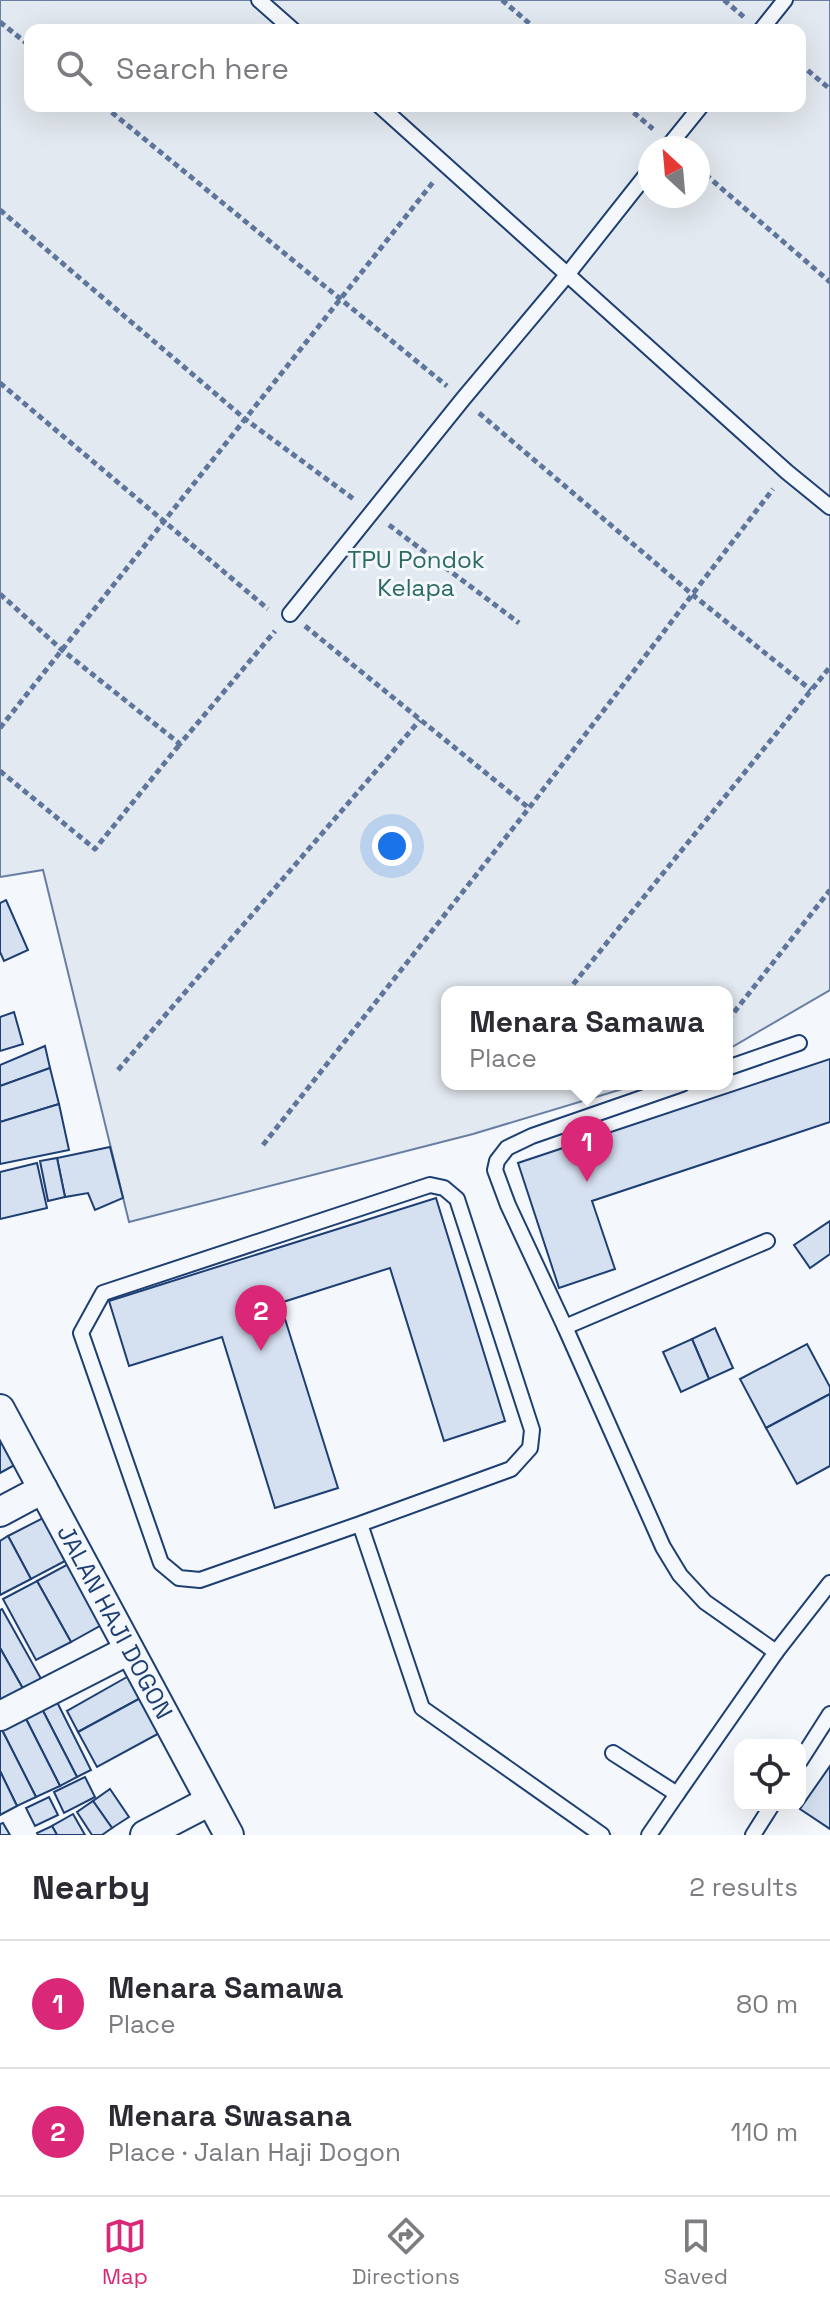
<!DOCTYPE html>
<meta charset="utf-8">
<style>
body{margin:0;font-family:"Space Grotesk",sans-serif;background:#f2f2f3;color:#2b2b33}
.controls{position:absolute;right:24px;bottom:24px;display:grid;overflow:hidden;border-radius:16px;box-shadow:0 8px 32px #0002}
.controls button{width:72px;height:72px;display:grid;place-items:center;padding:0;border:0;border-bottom:2px solid #e1e1e2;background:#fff;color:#2b2b33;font:40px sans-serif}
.compass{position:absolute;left:638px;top:136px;width:72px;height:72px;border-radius:50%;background:#fff;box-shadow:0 8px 32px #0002;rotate:334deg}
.you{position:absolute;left:392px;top:846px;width:28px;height:28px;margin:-20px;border:6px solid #fff;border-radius:50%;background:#1a73e8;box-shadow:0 0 0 12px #1a73e833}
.badge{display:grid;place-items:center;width:52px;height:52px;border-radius:50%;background:#db2777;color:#fff;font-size:26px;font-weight:700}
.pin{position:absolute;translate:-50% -66px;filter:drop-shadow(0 2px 4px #0008)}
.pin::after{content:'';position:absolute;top:42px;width:28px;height:24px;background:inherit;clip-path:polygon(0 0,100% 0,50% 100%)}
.popup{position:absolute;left:441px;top:986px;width:292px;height:104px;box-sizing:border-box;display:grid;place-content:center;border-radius:16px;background:#fff;filter:drop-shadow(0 2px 6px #0005);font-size:26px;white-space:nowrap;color:#7c7c81}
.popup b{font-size:30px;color:#2b2b33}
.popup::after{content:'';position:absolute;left:50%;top:100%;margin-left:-16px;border:16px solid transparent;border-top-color:#fff}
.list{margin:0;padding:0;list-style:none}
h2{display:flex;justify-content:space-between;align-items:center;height:104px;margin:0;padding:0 32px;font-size:34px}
h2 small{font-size:26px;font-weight:400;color:#7c7c81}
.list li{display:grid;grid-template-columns:52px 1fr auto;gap:24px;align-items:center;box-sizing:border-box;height:128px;padding:0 32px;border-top:2px solid #e1e1e2}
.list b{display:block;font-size:30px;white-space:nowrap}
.list p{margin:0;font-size:26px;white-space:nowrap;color:#7c7c81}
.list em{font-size:26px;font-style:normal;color:#7c7c81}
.icon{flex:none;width:44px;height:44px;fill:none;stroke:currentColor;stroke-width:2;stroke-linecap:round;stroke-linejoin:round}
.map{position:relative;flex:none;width:830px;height:1835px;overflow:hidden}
.search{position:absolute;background:#fff;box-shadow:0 8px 32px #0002;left:24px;right:24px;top:24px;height:88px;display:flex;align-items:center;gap:20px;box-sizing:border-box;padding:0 28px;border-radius:16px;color:#7c7c81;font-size:30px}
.sheet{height:360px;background:#fff}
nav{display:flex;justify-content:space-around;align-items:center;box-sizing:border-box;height:112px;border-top:2px solid #e1e1e2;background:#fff;font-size:22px;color:#7c7c81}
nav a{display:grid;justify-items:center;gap:4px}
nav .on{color:#db2777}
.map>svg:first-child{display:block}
</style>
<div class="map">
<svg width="830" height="1835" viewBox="0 0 830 1835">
<rect width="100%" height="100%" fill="#f4f7fb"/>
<path fill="#e3e9f0" stroke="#687fa3" stroke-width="2" fill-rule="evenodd" d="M0,0h830v990l-103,60v-58h-280v92h192l-166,50 -344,88 -86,-352 -43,7zM30,30h770v76h-770zM650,148h48v48h-48z"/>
<g fill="#d5e0f0" stroke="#1d3f73" stroke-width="2">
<polygon points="6,900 28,950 4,961 0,952 0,903"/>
<polygon points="14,1012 23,1044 0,1051 0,1017"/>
<polygon points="45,1046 50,1068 0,1086 0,1065"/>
<polygon points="830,1059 830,1122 592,1201 615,1269 559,1288 518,1163"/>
<polygon points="50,1068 59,1104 0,1122 0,1086"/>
<polygon points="59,1104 69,1150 0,1164 0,1122"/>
<polygon points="110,1147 123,1198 95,1210 88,1193 65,1197 57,1158"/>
<polygon points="57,1158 65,1197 48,1201 40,1161"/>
<polygon points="37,1163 47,1208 0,1219 0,1172"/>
<polygon points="436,1198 505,1421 444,1441 390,1268 280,1303 338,1488 275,1508 222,1337 129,1366 109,1301"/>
<polygon points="830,1221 830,1254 810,1268 794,1245"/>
<polygon points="715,1328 733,1368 709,1379 692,1339"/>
<polygon points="692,1339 709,1379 681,1392 663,1352"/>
<polygon points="807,1344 830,1387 830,1394 766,1428 740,1379"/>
<polygon points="830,1394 830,1466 797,1484 766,1428"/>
<polygon points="0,1427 20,1462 0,1473"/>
<polygon points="43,1518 65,1561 31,1579 8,1536"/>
<polygon points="8,1536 31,1579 0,1595 0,1541"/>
<polygon points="72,1562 105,1623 71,1642 37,1581"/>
<polygon points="37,1581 71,1642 36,1660 3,1599"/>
<polygon points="2,1609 44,1684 26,1694 0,1648 0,1610"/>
<polygon points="0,1648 26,1694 0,1703"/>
<polygon points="134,1673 146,1695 78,1732 67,1711"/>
<polygon points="146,1695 165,1730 97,1767 78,1732"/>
<polygon points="55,1698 91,1770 77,1777 40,1705"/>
<polygon points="40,1705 77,1777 60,1786 23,1713"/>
<polygon points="23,1713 60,1786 36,1797 0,1726"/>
<polygon points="0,1726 36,1797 17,1806 0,1771"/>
<polygon points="830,1766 830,1829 800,1809"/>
<polygon points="0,1771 17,1806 0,1815"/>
<polygon points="85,1777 95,1797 64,1813 54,1792"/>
<polygon points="110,1789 129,1817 112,1828 93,1801"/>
<polygon points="49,1797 58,1815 35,1826 26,1808"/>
<polygon points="93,1801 112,1828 102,1835 92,1835 77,1812"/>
<polygon points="73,1814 85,1835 57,1835 52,1826"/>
<polygon points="3,1823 10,1835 0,1835 0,1824"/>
<polygon points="52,1826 57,1835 38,1835 37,1833"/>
</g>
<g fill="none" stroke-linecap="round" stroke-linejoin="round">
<g stroke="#1d3f73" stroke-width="18">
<g id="service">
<polyline points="259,0 293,30"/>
<polyline points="761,30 785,0"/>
<polyline points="380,106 787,472 830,507"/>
<polyline points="667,148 701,106"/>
<polyline points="290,614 463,399 567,275 650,170"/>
<polyline points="727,1068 799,1043"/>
<polyline points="767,1241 565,1327 663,1547 680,1575 705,1602 776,1652"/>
<polyline points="565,1327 508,1205 495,1170 497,1161 507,1148 532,1136 682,1084"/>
<polyline points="360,1524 511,1469 530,1448 532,1430 457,1199 444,1188 430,1185 103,1293 81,1333 161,1563 179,1578 200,1580 360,1524 422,1708 602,1835"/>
<polyline points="613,1753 677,1794 776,1652 830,1583"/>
<polyline points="800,1761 830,1714"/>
<polyline points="649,1835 677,1794"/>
<polyline points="753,1835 772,1805"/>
</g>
</g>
<g stroke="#1d3f73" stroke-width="32">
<g id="minor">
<path id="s1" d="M0,1409l229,426"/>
<polyline points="0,1512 43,1489"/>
<polyline points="0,1716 129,1650"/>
<polyline points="145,1835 210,1801"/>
</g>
</g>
<g stroke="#5e769c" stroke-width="5" stroke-dasharray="6 4" stroke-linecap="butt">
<polyline points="502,0 537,30"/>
<polyline points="724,0 745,18"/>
<polyline points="0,22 30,46"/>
<polyline points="800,64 830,89"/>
<polyline points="104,106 447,386"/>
<polyline points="626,106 653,129"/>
<polyline points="698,168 830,282"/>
<polyline points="0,210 245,419 355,500"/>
<polyline points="0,383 268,609"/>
<polyline points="479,413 693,595 811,690"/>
<polyline points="389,525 519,623"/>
<polyline points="0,594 62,650 180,744 275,631"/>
<polyline points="305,626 529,808"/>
<polyline points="0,728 434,181"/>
<polyline points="0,771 95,849 180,744"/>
<polyline points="567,992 830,667"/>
<polyline points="728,1020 830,890"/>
<polyline points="118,1070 420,720"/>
<polyline points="263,1145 529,808 773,489"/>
</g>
<use href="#service" stroke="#f4f7fb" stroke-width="14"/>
<use href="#minor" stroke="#f4f7fb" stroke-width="28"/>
</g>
<g text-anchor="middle" stroke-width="6" stroke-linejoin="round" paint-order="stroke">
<g font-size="24" fill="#2c6c60" stroke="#f4f7fb">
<text x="416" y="568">TPU Pondok<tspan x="416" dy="28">Kelapa</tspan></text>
</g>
<g font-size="24" fill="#1d3f73" stroke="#f4f7fb">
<text dy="8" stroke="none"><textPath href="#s1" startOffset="242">JALAN HAJI DOGON</textPath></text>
</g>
</g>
</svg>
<div class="controls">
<button><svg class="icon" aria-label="locate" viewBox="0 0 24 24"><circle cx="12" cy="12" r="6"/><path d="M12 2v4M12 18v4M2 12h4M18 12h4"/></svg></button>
</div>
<svg class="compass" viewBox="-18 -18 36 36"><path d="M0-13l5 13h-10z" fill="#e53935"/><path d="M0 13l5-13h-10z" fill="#7c7c81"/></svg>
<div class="you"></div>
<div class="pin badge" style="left:587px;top:1182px">1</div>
<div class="popup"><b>Menara Samawa</b>Place</div>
<div class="pin badge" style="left:261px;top:1351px">2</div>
<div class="search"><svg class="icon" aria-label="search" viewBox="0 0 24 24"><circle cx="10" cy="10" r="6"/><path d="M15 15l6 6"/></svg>Search here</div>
</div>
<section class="sheet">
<h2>Nearby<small>2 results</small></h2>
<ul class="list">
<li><span class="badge">1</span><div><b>Menara Samawa</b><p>Place</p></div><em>80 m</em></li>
<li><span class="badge">2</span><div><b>Menara Swasana</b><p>Place · Jalan Haji Dogon</p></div><em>110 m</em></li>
</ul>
</section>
<nav>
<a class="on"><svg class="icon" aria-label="map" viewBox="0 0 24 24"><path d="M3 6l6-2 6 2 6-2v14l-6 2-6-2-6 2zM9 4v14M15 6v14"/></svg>Map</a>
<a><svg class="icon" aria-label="directions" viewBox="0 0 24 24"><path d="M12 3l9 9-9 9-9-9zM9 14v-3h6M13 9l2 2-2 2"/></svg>Directions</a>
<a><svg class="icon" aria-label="saved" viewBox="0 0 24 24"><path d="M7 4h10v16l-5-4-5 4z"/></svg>Saved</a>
</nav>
